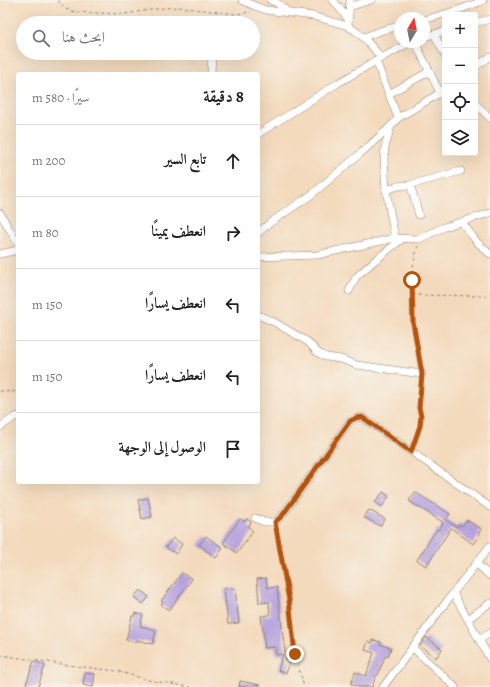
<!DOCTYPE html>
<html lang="ar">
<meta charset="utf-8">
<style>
body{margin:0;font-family:Alegreya,Amiri,serif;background:#f6f6f6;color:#222;direction:rtl}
.controls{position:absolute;right:12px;top:12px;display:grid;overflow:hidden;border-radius:4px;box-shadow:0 4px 16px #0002}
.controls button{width:36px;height:36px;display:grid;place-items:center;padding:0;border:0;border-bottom:1px solid #e0e0e0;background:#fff;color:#222;font:20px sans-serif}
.compass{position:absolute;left:394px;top:12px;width:36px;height:36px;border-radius:50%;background:#fff;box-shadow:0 4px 16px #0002;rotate:10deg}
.stop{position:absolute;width:12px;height:12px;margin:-9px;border:3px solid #b45309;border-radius:50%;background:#fff}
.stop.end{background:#b45309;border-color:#fff;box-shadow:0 1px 4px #0008}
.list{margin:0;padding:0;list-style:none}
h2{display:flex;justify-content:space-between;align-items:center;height:52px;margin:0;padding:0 16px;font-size:17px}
h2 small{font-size:13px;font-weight:400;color:#767676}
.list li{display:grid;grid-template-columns:26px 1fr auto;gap:12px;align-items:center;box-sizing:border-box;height:72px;padding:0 16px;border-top:1px solid #e0e0e0}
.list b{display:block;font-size:15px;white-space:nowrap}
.list em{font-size:13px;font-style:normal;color:#767676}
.icon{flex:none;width:22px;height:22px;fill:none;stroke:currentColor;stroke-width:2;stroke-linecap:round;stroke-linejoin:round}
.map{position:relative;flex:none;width:490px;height:687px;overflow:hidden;direction:ltr}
.search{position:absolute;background:#fff;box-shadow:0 4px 16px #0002;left:16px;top:16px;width:244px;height:44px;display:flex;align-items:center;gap:10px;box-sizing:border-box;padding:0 14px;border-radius:22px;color:#767676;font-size:15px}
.panel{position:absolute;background:#fff;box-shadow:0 4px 16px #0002;left:16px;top:72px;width:244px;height:412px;border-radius:4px;direction:rtl}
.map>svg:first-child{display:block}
</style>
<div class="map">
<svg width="490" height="687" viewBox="0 0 490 687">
<rect width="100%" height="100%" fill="#f7f3e8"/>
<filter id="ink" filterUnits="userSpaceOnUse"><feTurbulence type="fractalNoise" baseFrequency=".025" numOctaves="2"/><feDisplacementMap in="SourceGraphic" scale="8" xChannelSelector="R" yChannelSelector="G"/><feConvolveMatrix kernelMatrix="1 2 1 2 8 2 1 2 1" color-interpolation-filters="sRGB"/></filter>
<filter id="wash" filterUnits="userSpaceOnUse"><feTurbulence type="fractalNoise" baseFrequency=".012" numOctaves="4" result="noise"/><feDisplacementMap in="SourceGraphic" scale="16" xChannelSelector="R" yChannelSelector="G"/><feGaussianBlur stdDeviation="0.9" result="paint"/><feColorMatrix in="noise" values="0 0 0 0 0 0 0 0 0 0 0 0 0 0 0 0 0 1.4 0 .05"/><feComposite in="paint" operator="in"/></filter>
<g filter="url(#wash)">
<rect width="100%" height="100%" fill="#f4dabd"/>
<g id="blocks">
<g fill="#b5a2dd">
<polygon points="383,492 389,496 382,507 375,502"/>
<polygon points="415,492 450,514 446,520 457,527 459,524 462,526 467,520 481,529 478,533 480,534 473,544 451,528 426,566 417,560 437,529 439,530 443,523 441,521 409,501"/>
<polygon points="148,498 152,517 142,519 138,500"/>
<polygon points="369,510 385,519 380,526 364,517"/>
<polygon points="240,519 245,522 247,519 251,522 248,527 253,531 237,553 223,543"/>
<polygon points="206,536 223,548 216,558 199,545"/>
<polygon points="173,538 182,544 176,554 166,547"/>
<polygon points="182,573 192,579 169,610 161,605 163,602 161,601"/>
<polygon points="266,578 267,588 277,587 286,660 290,662 286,673 278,670 283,654 276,655 275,647 265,648 261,616 270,615 269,602 259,603 257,579"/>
<polygon points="235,588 239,623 228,624 224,589"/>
<polygon points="140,590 149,597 143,604 134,597"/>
<polygon points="135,613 143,615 140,626 156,630 153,644 137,640 137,643 126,640 132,616 134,616"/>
<polygon points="426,637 442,649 436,658 420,646"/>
<polygon points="373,640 381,642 380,644 391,648 388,657 385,656 378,675 376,675 372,687 359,687 351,684 355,672 366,676 374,653 365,650 368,641 372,643"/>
<polygon points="34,661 45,665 38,687 25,687"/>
<polygon points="85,673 95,674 93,687 83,685"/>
<polygon points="240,681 260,685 260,687 239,687"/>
</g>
</g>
</g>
<g filter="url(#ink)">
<use href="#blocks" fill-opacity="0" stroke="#908274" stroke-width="1"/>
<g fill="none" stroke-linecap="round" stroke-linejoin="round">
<g stroke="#908274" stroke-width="8">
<g id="minor">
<polyline points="242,0 255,6 266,10 313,16 348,26"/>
<polyline points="270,0 277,3 288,12"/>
<polyline points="333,0 348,19"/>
<path d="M350,0l-2,26c14,8 23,18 33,32"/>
<polyline points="349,7 371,0"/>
<polyline points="424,20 461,9 480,2 483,0"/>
<polyline points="475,23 490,19"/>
<polyline points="434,34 445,55"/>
<polyline points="364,37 383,30 400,26"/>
<polyline points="424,37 445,31"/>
<polyline points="415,42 440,93"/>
<polyline points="376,61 398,118"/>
<polyline points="475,67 490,57"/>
<polyline points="211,74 212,53"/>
<polyline points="389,94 430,71"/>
<polyline points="475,103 490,118"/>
<polyline points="391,126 385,147 384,159 386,190 395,238"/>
<polyline points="258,134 338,83 376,61 381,58 411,42"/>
<polyline points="409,185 461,171"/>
<path d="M386,190c7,-2 19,-8 25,-3l8,28"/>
<polyline points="0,213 18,244"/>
<polyline points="462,222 476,241 490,254"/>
<polyline points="258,233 271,222 311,195 361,153 391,126 398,118 445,90"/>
<polyline points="0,254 18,250"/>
<polyline points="258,257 317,255 395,238 419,239 444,227 490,213"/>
<polyline points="349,291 356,277 373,262 402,239"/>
<polyline points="258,315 274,322 308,342 317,352 322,355 326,357 341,359 357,365 422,374"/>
<polyline points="0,427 13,418 18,416"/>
<polyline points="255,518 264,522 275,522 282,516 350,421 356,418 362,417 490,507"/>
<polyline points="477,564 490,576"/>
<polyline points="453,593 490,659"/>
<polyline points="468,619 490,603"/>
<polyline points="479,640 490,633"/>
<polyline points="412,647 455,687"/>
<polyline points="383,687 453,593 490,546"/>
</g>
</g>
<g stroke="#908274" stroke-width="1" stroke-dasharray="3 3" stroke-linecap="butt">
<polyline points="59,0 59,3 66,9 75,12 124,14 163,8 179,7 235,14 251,12"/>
<path d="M418,246c-3,11 -6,22 -6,34 -2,30 4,58 9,87"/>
<polyline points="412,295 490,296"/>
<polyline points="0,391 18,392"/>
<polyline points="413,446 420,426 421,416 419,408 421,380"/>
<polyline points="276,528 289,600 295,654 304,687"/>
<polyline points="0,655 75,666 117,671 148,680 191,687"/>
</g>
<use href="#minor" stroke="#fff" stroke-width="7"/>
</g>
</g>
<g fill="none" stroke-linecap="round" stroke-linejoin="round" filter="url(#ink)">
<polyline stroke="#b45309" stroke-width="5" points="295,654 289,600 275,522 282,516 350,421 356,418 362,417 411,452 420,426 421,416 419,408 422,374 413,322 412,280"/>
</g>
</svg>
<div class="controls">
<button>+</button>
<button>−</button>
<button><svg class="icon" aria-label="locate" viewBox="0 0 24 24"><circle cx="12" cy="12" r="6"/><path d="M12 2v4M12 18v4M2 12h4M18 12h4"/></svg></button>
<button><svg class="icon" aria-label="layers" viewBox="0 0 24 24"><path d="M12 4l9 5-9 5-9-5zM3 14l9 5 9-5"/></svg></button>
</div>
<svg class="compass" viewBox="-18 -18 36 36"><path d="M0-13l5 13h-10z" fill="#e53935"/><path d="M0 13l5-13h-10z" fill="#767676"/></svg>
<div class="stop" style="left:412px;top:280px"></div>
<div class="stop end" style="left:295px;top:654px"></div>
<div class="search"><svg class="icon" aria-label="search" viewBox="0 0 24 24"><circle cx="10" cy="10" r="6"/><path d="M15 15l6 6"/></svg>ابحث هنا</div>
<section class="panel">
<h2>8 دقيقة<small>سيرًا · 580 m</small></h2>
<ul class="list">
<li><svg class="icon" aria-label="ahead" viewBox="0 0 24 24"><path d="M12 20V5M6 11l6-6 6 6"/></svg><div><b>تابع السير</b></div><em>200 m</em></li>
<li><svg class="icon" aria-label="right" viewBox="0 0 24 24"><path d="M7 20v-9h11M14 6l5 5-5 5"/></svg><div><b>انعطف يمينًا</b></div><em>80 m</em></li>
<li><svg class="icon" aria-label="left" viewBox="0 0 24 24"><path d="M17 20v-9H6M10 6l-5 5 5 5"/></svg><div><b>انعطف يسارًا</b></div><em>150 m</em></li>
<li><svg class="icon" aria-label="left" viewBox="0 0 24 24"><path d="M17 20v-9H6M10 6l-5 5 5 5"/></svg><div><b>انعطف يسارًا</b></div><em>150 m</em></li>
<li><svg class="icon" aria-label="arrive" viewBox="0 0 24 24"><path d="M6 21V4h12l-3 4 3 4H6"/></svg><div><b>الوصول إلى الوجهة</b></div></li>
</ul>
</section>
</div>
